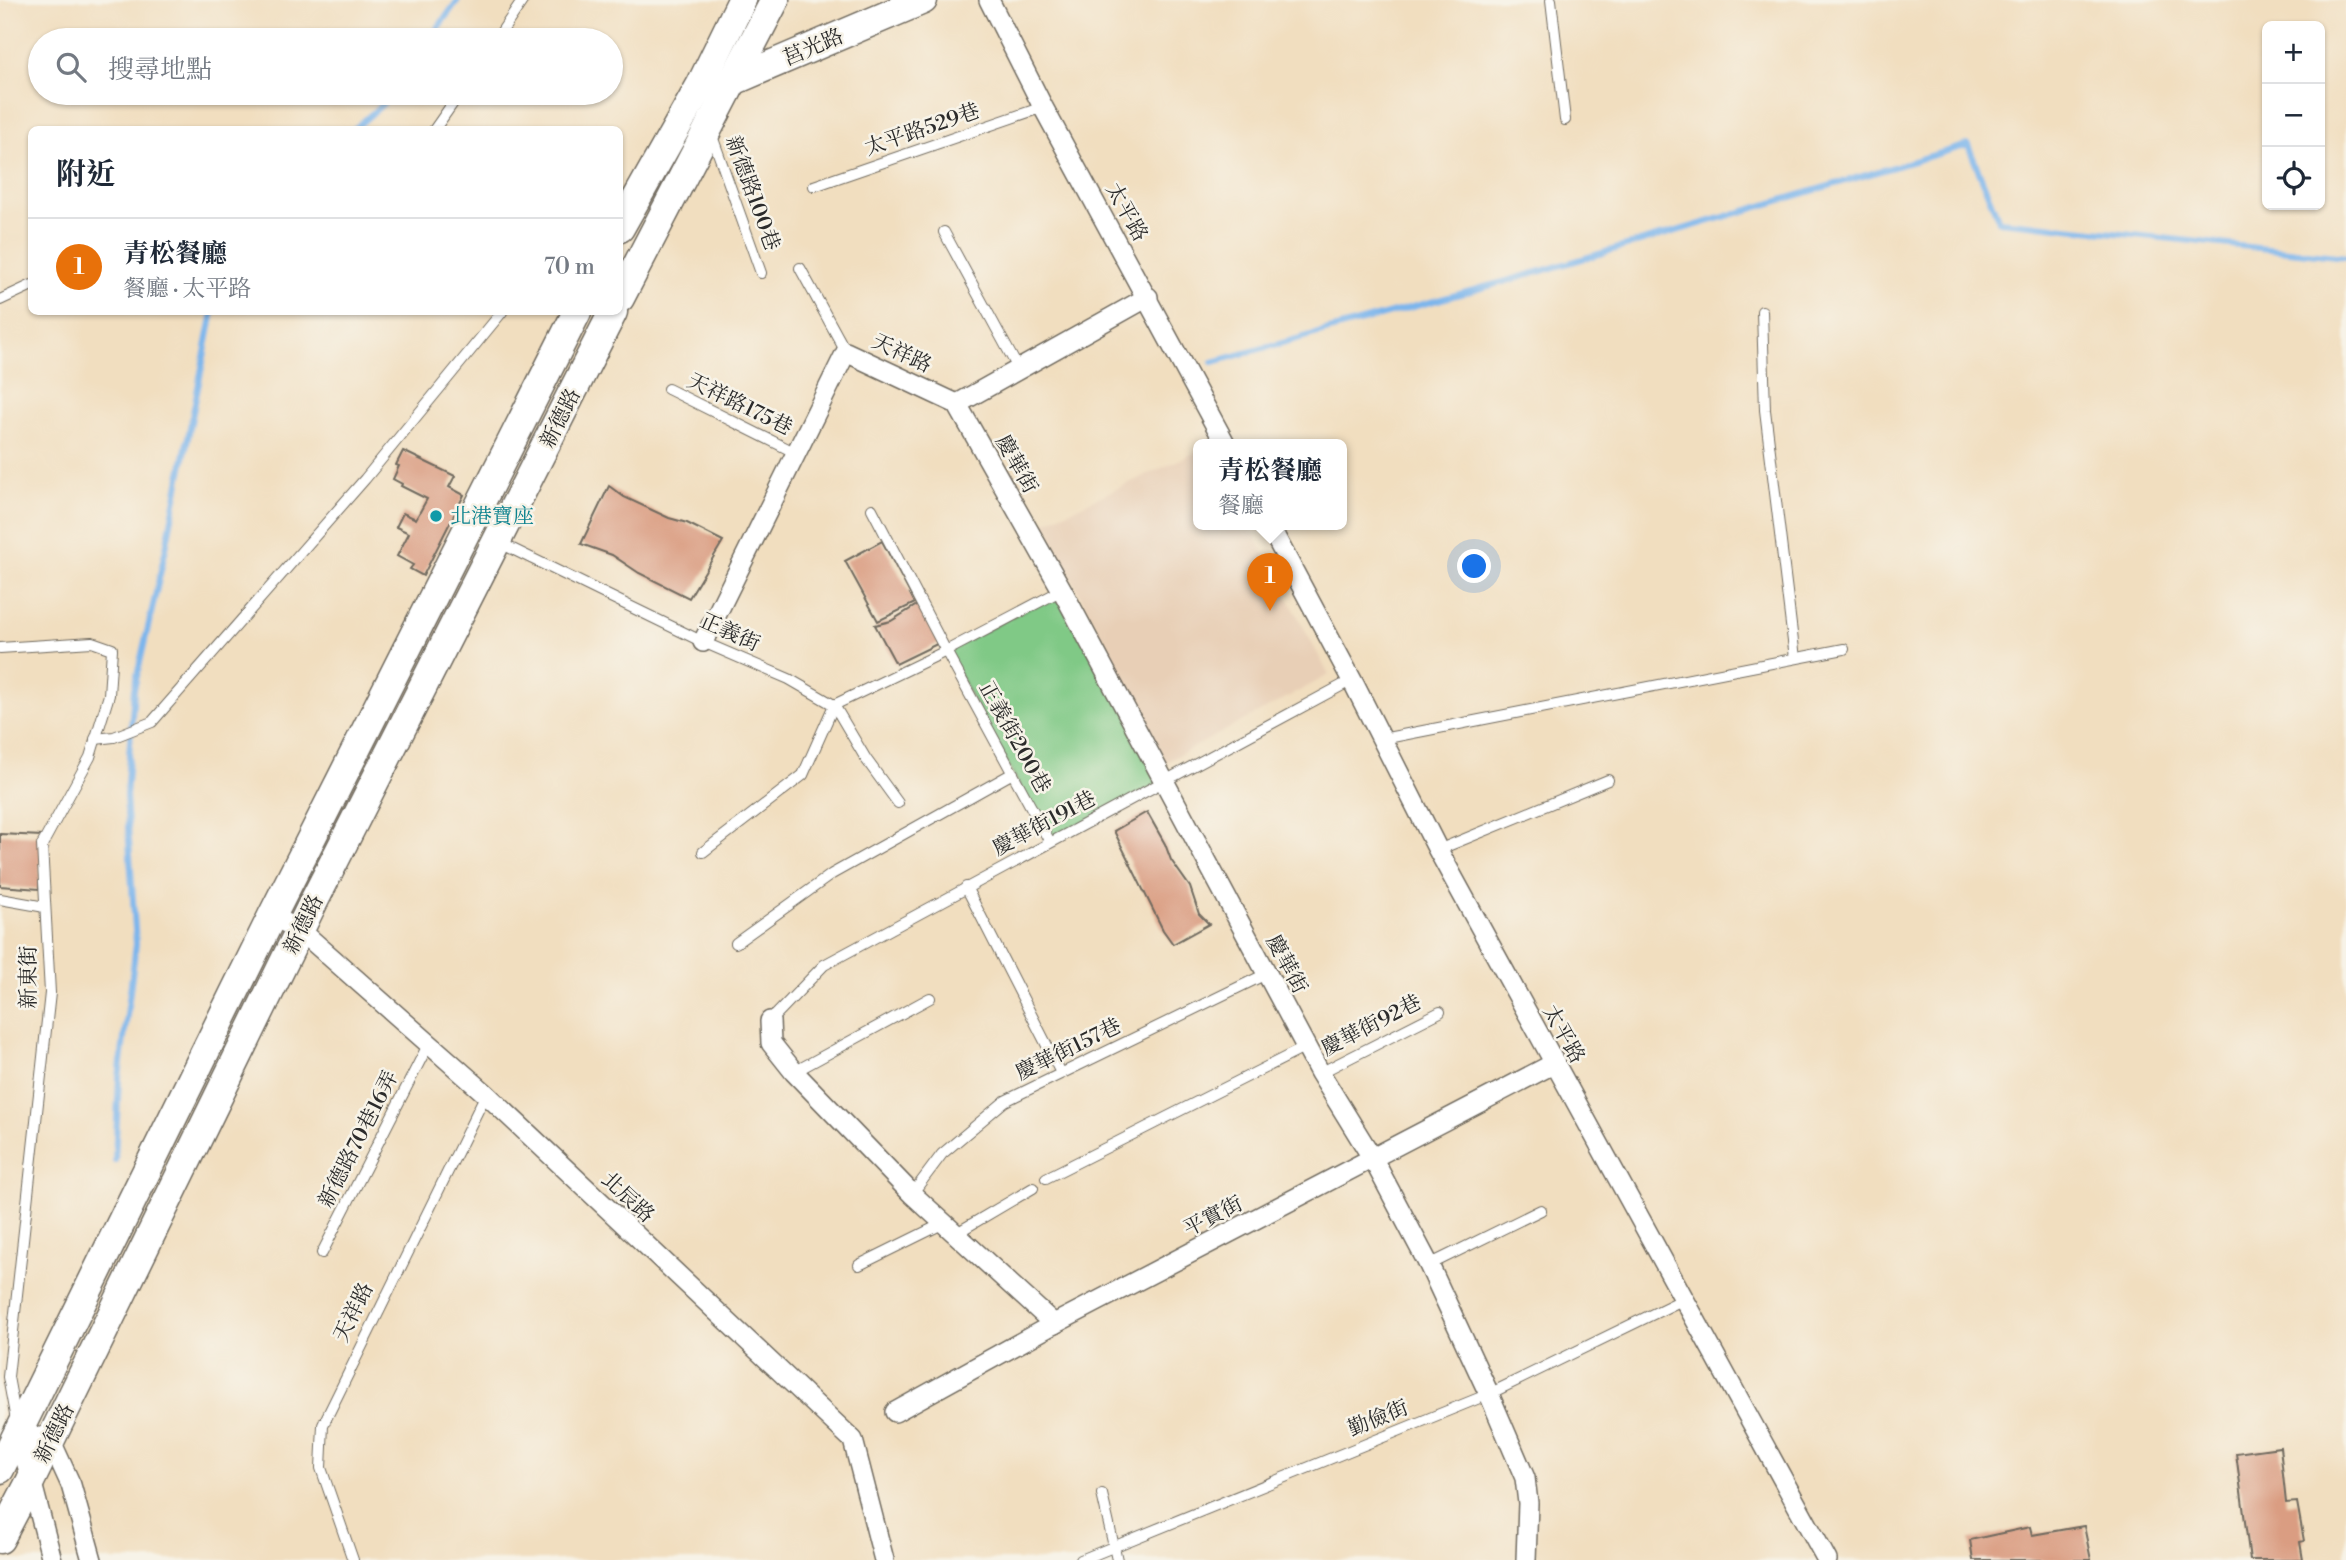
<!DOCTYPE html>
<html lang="zh-TW">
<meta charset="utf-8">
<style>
body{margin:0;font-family:"Libre Bodoni","Noto Serif TC",serif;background:#f2f2f3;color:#1f2937}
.controls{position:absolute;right:21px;top:21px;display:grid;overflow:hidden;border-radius:10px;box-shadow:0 2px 5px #0004}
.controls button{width:63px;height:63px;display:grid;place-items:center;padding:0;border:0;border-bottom:2px solid #e0e1e3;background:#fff;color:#1f2937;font:35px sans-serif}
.you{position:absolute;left:1475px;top:567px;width:24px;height:24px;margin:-18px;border:5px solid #fff;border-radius:50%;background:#1a73e8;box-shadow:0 0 0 10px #1a73e833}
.badge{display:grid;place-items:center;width:46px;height:46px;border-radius:50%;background:#2563eb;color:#fff;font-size:23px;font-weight:700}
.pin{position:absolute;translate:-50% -58px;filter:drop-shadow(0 2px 4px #0008)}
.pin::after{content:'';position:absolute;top:37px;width:24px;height:21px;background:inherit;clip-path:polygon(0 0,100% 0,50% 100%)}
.popup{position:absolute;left:1193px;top:439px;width:154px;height:91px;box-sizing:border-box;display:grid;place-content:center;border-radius:10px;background:#fff;filter:drop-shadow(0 2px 5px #0005);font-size:23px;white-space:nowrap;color:#747a83}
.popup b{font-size:26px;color:#1f2937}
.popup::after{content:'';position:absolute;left:50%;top:100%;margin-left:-14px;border:14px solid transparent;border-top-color:#fff}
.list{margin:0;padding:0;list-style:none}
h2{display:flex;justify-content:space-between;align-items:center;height:91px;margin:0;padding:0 28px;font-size:30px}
h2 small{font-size:23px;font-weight:400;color:#747a83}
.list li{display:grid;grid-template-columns:46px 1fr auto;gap:21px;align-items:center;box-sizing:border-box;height:98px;padding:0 28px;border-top:2px solid #e0e1e3}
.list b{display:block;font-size:26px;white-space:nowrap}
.list p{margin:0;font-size:23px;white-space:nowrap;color:#747a83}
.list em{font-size:23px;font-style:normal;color:#747a83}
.icon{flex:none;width:38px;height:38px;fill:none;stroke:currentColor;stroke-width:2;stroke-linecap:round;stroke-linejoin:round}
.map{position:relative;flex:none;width:2346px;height:1560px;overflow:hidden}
.search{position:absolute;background:#fff;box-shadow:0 2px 5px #0004;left:28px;top:28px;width:595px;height:77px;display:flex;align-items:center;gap:18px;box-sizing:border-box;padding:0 24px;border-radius:38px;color:#747a83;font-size:26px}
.panel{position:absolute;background:#fff;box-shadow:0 2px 5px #0004;left:28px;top:126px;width:595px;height:189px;border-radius:10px}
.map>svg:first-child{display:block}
</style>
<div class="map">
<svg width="2346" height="1560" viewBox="0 0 2346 1560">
<rect width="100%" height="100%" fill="#f7f3e8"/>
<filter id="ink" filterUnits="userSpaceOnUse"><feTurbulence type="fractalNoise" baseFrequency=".0143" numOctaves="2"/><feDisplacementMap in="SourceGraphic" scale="14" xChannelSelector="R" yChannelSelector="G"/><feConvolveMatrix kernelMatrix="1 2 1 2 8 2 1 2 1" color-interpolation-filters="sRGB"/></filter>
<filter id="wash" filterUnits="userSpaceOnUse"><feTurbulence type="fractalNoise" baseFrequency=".00686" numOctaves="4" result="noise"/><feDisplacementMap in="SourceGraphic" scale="28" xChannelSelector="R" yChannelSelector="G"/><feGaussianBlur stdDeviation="1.57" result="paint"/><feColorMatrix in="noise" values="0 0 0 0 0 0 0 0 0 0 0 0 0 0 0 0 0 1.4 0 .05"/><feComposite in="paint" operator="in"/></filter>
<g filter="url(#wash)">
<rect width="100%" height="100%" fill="#f1debf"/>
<polygon fill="#e8cfb6" points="1198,451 1198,525 1249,525 1329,675 1166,762 1043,523"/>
<polygon fill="#80c986" stroke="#567a58" stroke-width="2" points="1062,590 1164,781 1050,842 946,651"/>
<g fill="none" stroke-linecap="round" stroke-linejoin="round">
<g stroke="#7bb5ec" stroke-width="6">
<polyline points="429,40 458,0"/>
<polyline points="353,130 383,104 391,93"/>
<polyline points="1213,362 1521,277 1968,145 1999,221 2346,257"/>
<polyline points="115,1160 119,1078 136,944 126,796 134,689 166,548 213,312"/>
</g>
</g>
<g id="blocks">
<g fill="#da9d82">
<polygon points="403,451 455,476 449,487 464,495 423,576 410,569 413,565 397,556 409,533 396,527 403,513 416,519 427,499 401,486 402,484 393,479 399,466 396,465"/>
<polygon points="609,486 624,497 669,518 687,523 723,541 689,598 639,573 612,555 581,544"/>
<polygon points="882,541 915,603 878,621 845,561"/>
<polygon points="917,605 939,643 896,664 875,625 891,621"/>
<polygon points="1147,812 1165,844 1171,860 1190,887 1199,914 1209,924 1173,944 1163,930 1114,831"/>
<polygon points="0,834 42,836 39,889 0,886"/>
<polygon points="2280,1447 2286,1503 2297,1502 2304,1541 2300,1542 2303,1560 2250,1560 2236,1453"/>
<polygon points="2084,1526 2091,1560 1973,1560 1970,1540 2030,1527 2032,1535"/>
</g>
</g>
</g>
<g filter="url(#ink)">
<use href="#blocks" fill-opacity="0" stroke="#706a5f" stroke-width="2"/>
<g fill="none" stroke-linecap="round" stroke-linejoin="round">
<g stroke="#706a5f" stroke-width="12">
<g id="lane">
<polyline points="1551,0 1565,120"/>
<polyline points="496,40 523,0"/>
<polyline points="434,130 460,93"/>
<polyline points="711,133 761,273"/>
<polyline points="814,186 1043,107"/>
<polyline points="944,232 1019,370"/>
<polyline points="800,268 846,352"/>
<polyline points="0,300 32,285"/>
<polyline points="1762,311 1765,410 1795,658"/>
<polyline points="668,389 796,453"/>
<polyline points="872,509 946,651 1050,842"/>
<polyline points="498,542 703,642 789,679 834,705 866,759 898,803"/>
<polyline points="0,648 92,642 112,649 109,695 90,757 42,845 50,993 8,1377 16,1420"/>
<polyline points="834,705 946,651 1062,590"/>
<polyline points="95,739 114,737 152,722 365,479 502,312"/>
<polyline points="1382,739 1844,649"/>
<polyline points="1438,850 1608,780"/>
<polyline points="703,852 803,775 834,705"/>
<polyline points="966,887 1061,1073"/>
<polyline points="0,899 45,907"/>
<polyline points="736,943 832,874 1013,773"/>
<polyline points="770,1021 824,965 1352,680"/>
<polyline points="794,1072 930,998"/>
<polyline points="1320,1073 1440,1012"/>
<polyline points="1046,1178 1306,1047"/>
<polyline points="912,1194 942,1154 1005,1101 1266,974"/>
<polyline points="955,1234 1033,1188"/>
<polyline points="322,1253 429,1043"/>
<polyline points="859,1265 944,1223"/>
<polyline points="1429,1265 1541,1210"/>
<polyline points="1102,1494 1117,1560"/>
<polyline points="353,1560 321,1468 323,1425 486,1094"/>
<polyline points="1081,1560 1489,1394 1684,1299"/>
</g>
</g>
<g stroke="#706a5f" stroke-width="22">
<g id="street">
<polyline points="989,0 1043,107 1226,445"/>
<polyline points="957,404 1062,590 1320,1073 1373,1159 1429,1265 1489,1394 1525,1478 1528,1503 1526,1560"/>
<polyline points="957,404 1148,297"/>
<polyline points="1269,525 1355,686 1438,850 1827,1560"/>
<polyline points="703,642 846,352 957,404"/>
<polyline points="272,916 300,930 486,1094 853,1440 884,1560"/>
<polyline points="770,1021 771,1043 794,1072 912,1194 1054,1324"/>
<polyline points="895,1412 1054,1324 1555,1063"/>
<polyline points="52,1560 19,1434 50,1439 71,1485 92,1560"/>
</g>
</g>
<g stroke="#706a5f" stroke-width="31">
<g id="secondary">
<polyline points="725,82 733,81 923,0"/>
<polyline points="620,228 701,84 742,0"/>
<polyline points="620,298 775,0"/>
<polyline points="0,1469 272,916 577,312"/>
<polyline points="0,1539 30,1482 311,907 613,312"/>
</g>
</g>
<use href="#lane" stroke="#fff" stroke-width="10"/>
<use href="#street" stroke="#fff" stroke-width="19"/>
<use href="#secondary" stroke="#fff" stroke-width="28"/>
</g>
</g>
<circle fill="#0f9aa8" stroke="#f7f3e8" stroke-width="2.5" cx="436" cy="516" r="7"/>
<g text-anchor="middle" stroke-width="5" stroke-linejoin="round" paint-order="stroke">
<g font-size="21" fill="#2b2b2b" stroke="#f7f3e8">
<text transform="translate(813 47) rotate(-23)" y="7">莒光路</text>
<text transform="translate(922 129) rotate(-19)" y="7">太平路529巷</text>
<text transform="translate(753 193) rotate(70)" y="7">新德路100巷</text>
<text transform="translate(1127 212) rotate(61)" y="7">太平路</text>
<text transform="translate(902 353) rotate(25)" y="7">天祥路</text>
<text transform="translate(740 404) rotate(26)" y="7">天祥路175巷</text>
<text transform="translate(560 418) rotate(-63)" y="7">新德路</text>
<text transform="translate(1017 464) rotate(61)" y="7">慶華街</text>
<text transform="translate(730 632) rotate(24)" y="7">正義街</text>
<text transform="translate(1015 737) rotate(61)" y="7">正義街200巷</text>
<text transform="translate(1044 823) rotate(-28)" y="7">慶華街191巷</text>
<text transform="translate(303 924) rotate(-64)" y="7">新德路</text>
<text transform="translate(1287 964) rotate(62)" y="7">慶華街</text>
<text transform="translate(28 977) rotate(-90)" y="7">新東街</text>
<text transform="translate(1371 1025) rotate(-27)" y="7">慶華街92巷</text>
<text transform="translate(1564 1034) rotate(61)" y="7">太平路</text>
<text transform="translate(1068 1049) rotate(-26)" y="7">慶華街157巷</text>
<text transform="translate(358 1139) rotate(-63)" y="7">新德路70巷16弄</text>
<text transform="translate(628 1197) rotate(43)" y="7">北辰路</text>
<text transform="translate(1213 1216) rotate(-27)" y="7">平實街</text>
<text transform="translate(353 1312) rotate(-64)" y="7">天祥路</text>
<text transform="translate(1378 1418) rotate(-22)" y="7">勤儉街</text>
<text transform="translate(54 1433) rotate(-64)" y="7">新德路</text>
</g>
<g font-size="21" fill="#0d838f" stroke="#f7f3e8" text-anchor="start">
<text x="450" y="523">北港寶座</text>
</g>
</g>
</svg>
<div class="controls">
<button>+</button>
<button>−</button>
<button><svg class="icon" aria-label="locate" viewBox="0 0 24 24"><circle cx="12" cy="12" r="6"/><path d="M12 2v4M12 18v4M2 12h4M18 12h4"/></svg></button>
</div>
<div class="you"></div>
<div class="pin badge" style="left:1270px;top:611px;background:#e8710a">1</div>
<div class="popup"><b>青松餐廳</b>餐廳</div>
<div class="search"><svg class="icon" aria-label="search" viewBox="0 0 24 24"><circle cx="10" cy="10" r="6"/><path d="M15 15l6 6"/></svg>搜尋地點</div>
<section class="panel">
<h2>附近<small></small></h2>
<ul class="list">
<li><span class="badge" style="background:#e8710a">1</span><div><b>青松餐廳</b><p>餐廳 · 太平路</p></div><em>70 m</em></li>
</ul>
</section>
</div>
